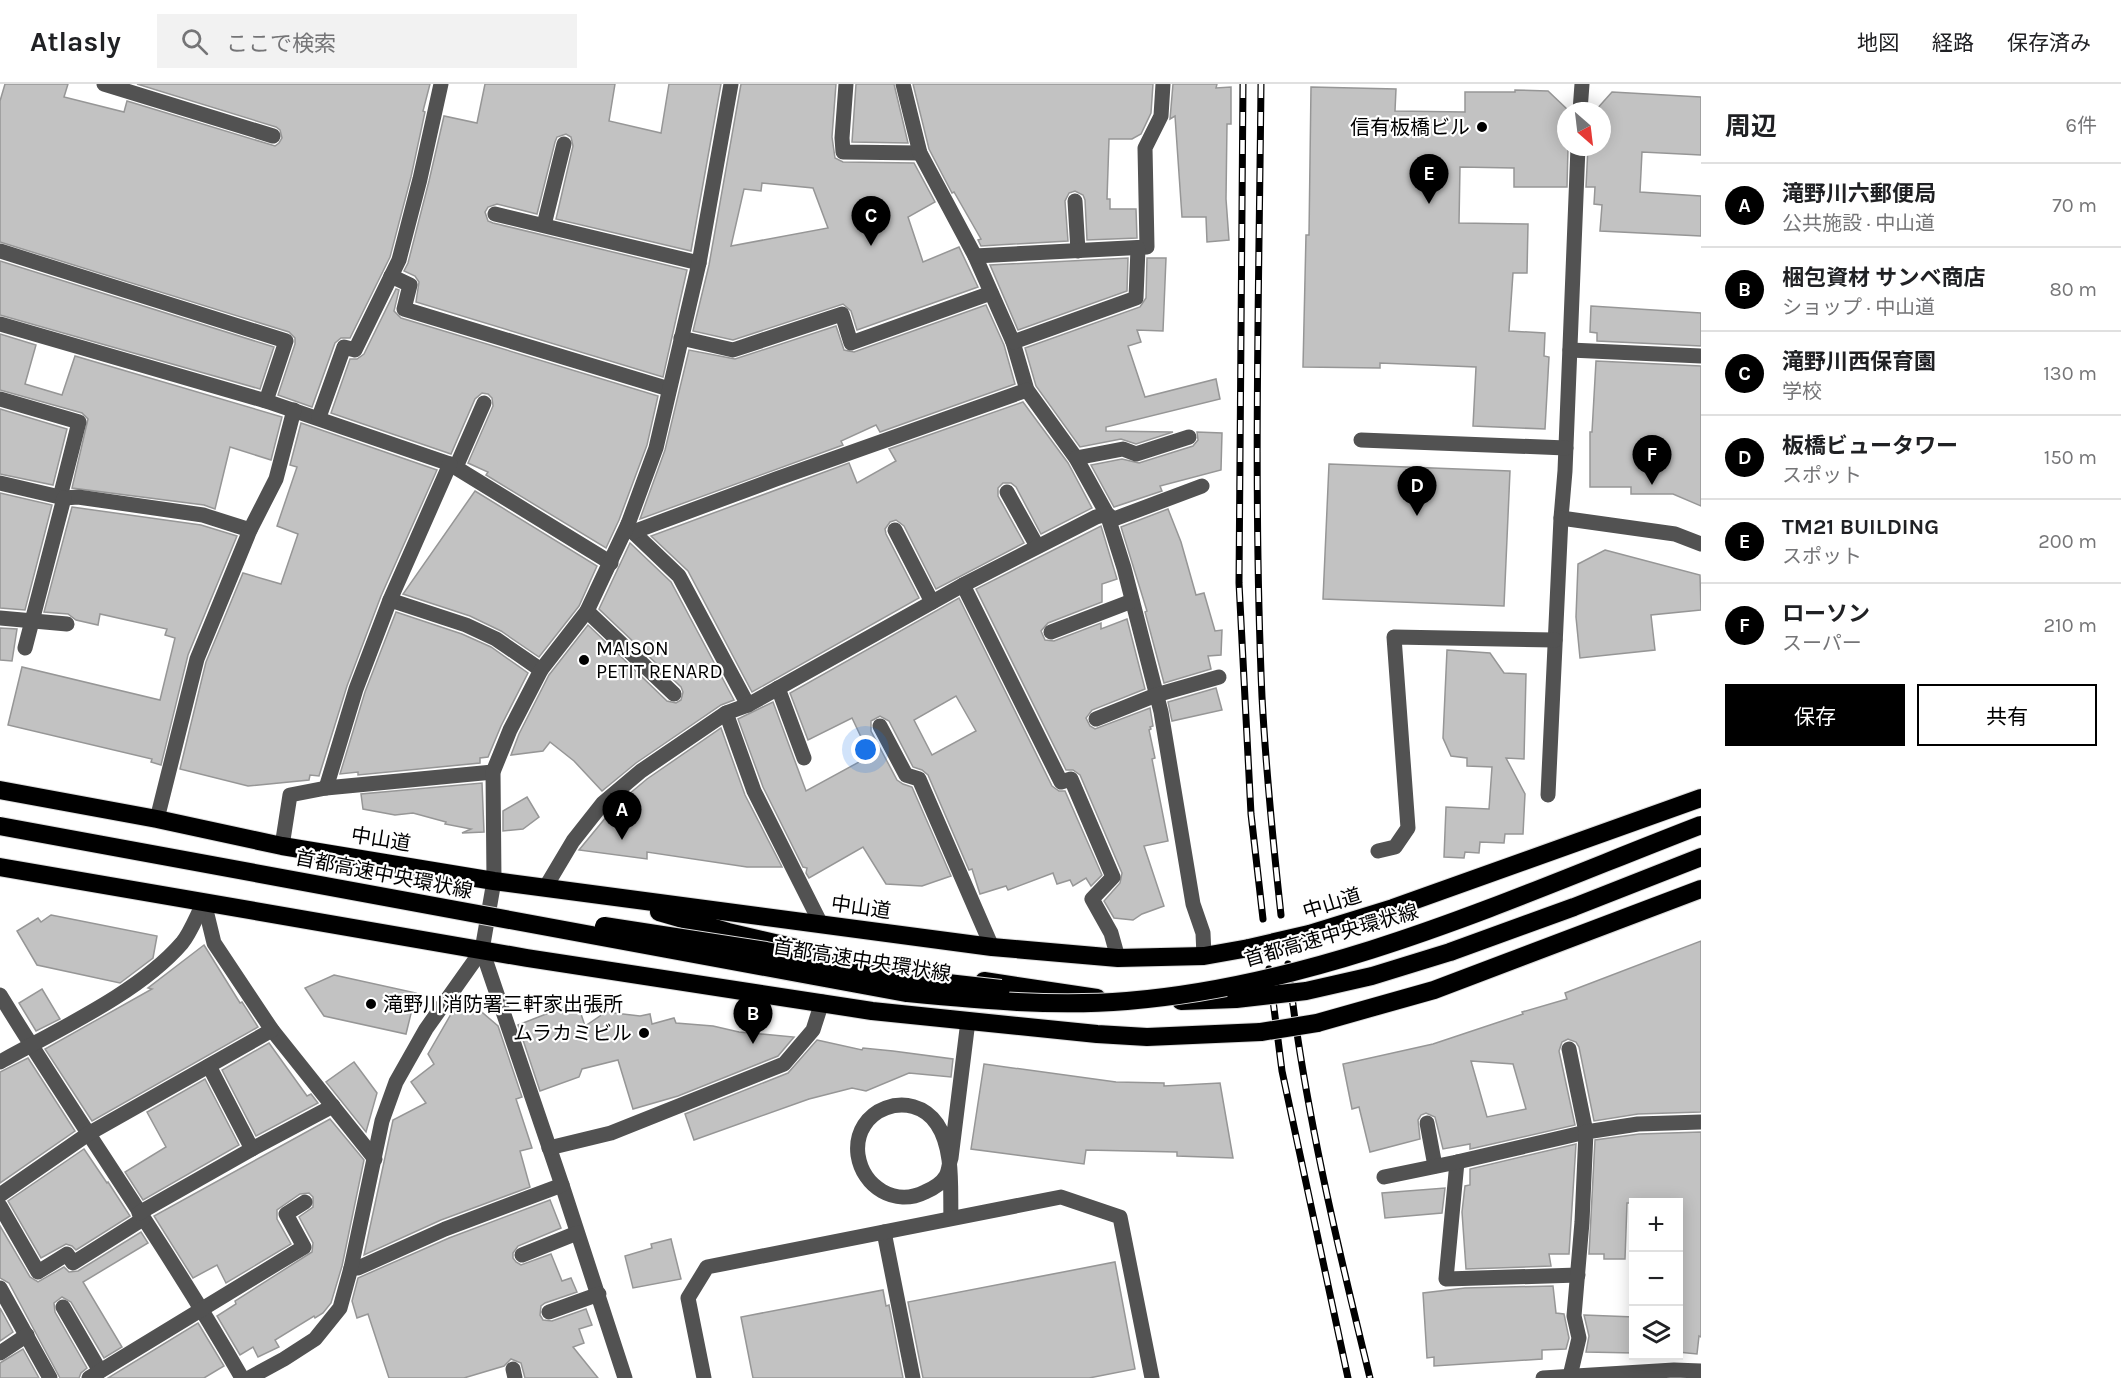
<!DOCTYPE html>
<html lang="ja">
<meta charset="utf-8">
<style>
body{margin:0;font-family:Karla,"Noto Sans JP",sans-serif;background:#f2f2f2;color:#202124}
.controls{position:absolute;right:18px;bottom:18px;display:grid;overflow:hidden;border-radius:0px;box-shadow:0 3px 15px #0003}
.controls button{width:54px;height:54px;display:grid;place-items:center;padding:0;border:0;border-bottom:2px solid #e0e0e0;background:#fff;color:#202124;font:30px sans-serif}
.compass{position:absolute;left:1557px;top:18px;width:54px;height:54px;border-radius:50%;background:#fff;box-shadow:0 3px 15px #0003;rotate:152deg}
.you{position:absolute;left:866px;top:666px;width:21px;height:21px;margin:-15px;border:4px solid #fff;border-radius:50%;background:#1a73e8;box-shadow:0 0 0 9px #1a73e833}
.badge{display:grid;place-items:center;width:39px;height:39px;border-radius:50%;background:#000;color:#fff;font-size:20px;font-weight:700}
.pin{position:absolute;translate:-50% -50px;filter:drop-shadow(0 2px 3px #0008)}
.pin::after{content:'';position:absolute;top:32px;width:21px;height:18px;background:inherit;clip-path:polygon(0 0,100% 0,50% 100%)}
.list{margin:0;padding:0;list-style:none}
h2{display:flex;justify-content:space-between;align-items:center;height:78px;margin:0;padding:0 24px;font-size:26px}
h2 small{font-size:20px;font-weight:400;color:#757577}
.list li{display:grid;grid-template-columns:39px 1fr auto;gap:18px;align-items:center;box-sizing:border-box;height:84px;padding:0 24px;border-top:2px solid #e0e0e0}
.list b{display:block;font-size:22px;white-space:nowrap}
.list p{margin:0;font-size:20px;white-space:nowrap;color:#757577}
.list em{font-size:20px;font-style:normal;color:#757577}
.actions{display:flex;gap:12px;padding:18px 24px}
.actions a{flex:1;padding:14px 0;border:2px solid #000;border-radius:0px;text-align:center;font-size:21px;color:#000}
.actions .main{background:#000;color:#fff}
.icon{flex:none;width:33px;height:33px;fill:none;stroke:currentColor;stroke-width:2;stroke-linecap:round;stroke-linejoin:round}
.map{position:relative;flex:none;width:1701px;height:1294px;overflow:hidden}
header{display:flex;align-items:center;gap:36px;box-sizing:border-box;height:84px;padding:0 30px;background:#fff;border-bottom:2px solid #e0e0e0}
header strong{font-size:28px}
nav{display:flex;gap:33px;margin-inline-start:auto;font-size:21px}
.search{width:420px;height:54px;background:#f2f2f2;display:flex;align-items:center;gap:15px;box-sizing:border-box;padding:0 21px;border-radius:0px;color:#757577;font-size:22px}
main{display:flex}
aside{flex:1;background:#fff}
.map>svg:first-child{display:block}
</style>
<header>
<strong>Atlasly</strong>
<div class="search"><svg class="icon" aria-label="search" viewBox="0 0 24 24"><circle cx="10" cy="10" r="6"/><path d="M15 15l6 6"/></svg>ここで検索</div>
<nav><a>地図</a><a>経路</a><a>保存済み</a></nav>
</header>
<main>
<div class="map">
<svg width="1701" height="1294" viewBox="0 0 1701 1294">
<rect width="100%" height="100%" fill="#fff"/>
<g fill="#c2c2c2" stroke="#969696" stroke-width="1.5" fill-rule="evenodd">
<polygon points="5,0 68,0 64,13 124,28 127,17 275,62 279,59 282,54 280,46 276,43 137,0 430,0 423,27 425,28 411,93 390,173 350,254 341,254 335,259 312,323 278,311 295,260 295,254 289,248 0,158 0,17"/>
<polygon points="485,0 615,0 609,37 661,49 669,0 721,0 691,167 556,135 573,62 571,53 566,50 557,53 555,58 537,130 497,120 488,123 485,128 488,137 493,139 687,186 663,293 416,218 419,198 415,192 404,187 408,179 429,97 444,32 477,39"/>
<path d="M741,0h95l-4,53 3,21 8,4 71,1 21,39 -27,15 15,45 36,-15 19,40 -121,43 -6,-19 -8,-7 -110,36 -40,-9 16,-66zM762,99l51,5 15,40 -97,18 13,-57 17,2z"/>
<polygon points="856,0 894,0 908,59 852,58"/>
<polygon points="913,0 1153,0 1151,29 1141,50 1132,55 1109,55 1107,115 1110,115 1110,125 1136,125 1137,154 1087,156 1085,116 1083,111 1075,107 1069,109 1065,117 1068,157 981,162 978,156 981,155 954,108 952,109 929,65"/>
<polygon points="1173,0 1217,0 1216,4 1231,3 1231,40 1227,40 1226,115 1229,156 1207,158 1206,133 1182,133 1175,32 1170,35"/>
<polygon points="1311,3 1396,5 1395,27 1465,28 1465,8 1515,8 1515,6 1548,7 1569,27 1566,27 1566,63 1568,63 1567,103 1514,103 1514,84 1460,83 1459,139 1528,140 1527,189 1513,189 1509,247 1545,249 1544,272 1549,273 1545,345 1473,342 1476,283 1380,279 1380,284 1303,283 1306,151 1309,151"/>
<polygon points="1612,8 1701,13 1701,71 1642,68 1640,108 1701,112 1701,152 1600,147 1602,121 1594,120 1595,103 1586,103 1588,63 1602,63 1602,27 1595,27"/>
<polygon points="1128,174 1127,207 1018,246 990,181"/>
<polygon points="1147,174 1166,174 1163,247 1137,246 1141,258 1128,262 1145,313 1216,295 1220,315 1106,343 1106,347 1173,348 1136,360 1121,355 1080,363 1036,302 1025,264 1140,223 1146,214"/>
<polygon points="0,177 274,263 260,305 0,231"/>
<polygon points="396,205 399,206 394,227 401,234 658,312 647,361 619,436 606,464 486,391 488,388 468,379 493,322 492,314 488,310 482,309 475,315 451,370 331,329 350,275 357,275 364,270"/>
<polygon points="986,221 1004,261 1015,300 880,348 876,341 841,357 843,361 640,435 665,366 689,266 735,275 836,242 844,266 854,268"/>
<polygon points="1591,222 1701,229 1701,262 1597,257 1597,249 1590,248"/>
<polygon points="0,250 36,261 25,300 62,311 75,272 282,333 271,376 230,363 215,425 204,421 72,404 88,335 82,329 0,306"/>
<polygon points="1596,277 1701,282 1701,422 1673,410 1631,410 1631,403 1590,403 1590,348 1592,348"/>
<polygon points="1023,318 1068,379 1092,424 1041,450 1016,403 1011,399 1003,399 998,404 998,412 1024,459 936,505 904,442 896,436 890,438 885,445 886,450 919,514 752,608 688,487 651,452 849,379 857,399 896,377 889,365"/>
<polygon points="0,325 67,345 53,401 0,390"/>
<polygon points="301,339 437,386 381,512 347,602 319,692 310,691 309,696 248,702 180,685 206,578 243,489 281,500 298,450 277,442 297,383 290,381"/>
<polygon points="1197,348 1222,349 1221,386 1160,402 1162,407 1114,423 1091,381 1122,375 1139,379 1193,362 1198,356"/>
<polygon points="1329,380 1510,387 1504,522 1323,515"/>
<polygon points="475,407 597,482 579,522 539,573 501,547 470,532 403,510"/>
<polygon points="0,409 52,421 25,526 0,524"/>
<polygon points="72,423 201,441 237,452 188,571 161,681 151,678 152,675 8,641 22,583 160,616 175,554 165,551 167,545 100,530 98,541 76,536 68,530 44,528"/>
<polygon points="1168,425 1181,458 1196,511 1204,509 1215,547 1222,546 1221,571 1208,572 1211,585 1164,599 1145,528 1147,527 1121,443"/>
<polygon points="1101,442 1117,495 1102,500 1102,518 1048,539 1041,547 1045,556 1054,557 1101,539 1101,545 1127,535 1145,605 1092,626 1086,634 1090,642 1095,645 1150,624 1153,642 1150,643 1151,645 1149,646 1155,674 1152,675 1168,757 1144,762 1164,822 1142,830 1133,836 1114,834 1104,817 1120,799 1122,789 1080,691 1073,686 1066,686 976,505"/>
<polygon points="630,459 671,498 734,616 721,621 636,679 602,707 574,677 550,658 543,667 511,671 519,650 549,591 588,541 667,617 676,619 681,616 683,608 681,603 599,525"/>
<polygon points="1605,466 1700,491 1701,526 1651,531 1655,566 1580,574 1576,533 1578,480"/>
<path d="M959,514l93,188 7,5h6l37,84 -11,11 -5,-8 -13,8 -3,-6 -13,4 -4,-11 -45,17 -2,-4 -26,8 -8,-25 -3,1 -41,-95 -6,-5 -9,-3 -24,-46 -9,-5 -9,5v10l26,49 6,4 9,3 39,89 -29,10 -36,-2 -23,-37 -54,31 -3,-5 1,-5 -4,-1 -40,-80 -25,-68 35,-17 33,89 64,-35 -18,-38 -44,22 -18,-47zM956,612l20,35 -44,24 -18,-35z"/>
<polygon points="396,528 462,550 491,563 528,589 501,642 488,673 480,674 480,679 358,691 358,688 340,690 365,608"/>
<polygon points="0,544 17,545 12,577 0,576"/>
<polygon points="1447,566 1490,569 1504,589 1526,590 1524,675 1506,674 1525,710 1523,750 1505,750 1504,759 1480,758 1479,769 1465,768 1464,774 1444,773 1446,723 1489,725 1492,683 1467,682 1467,674 1451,672 1443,654"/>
<polygon points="1216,604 1222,626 1172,637 1168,618"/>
<polygon points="721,644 745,711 782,783 747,783 647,768 647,775 579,766 616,721 647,695"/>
<polygon points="482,699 484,748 462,749 471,745 445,740 446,738 413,729 395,731 363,725 361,710"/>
<polygon points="527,713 539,733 523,745 503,747 503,727"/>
<polygon points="51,831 157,852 153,874 120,899 37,881 17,847 38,834 41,838"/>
<path d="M1701,857v171l-63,2 -44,7 -15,-74 -3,-5 -8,-3 -6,3 -3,9 16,74 -105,24v-5l-27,5 -8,-32 -9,-4 -5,2 -3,5 2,19 -50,13 -11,-45 -7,2 -9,-45 90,-20 90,-30 -1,-2 45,-13 -2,-6zM1471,977l42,3 13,45 -39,8z"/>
<polygon points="204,861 240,919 242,918 258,943 92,1037 45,965 152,905 148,904"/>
<polygon points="334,891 416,909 406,950 324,932 305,904"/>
<polygon points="42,905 60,935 36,947 19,919"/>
<polygon points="462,911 498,942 522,1013 516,1015 532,1064 520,1067 530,1103 441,1136 364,1171 393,1036 426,1019 411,998 434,980 428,970"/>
<polygon points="564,923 579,924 585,942 606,928 640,932 650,930 652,940 674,934 676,939 713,942 739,948 794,953 778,972 678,1012 633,1025 618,976 582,985 579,993 540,1007 518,941"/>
<polygon points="817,956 862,966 863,964 893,967 953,975 951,993 909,989 866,1007 852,1004 809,1015 694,1056 685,1030 788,989"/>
<polygon points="269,959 307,1012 311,1010 318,1019 256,1052 222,986"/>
<polygon points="28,974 75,1047 0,1099 0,988"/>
<polygon points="354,978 377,1009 366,1048 326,998"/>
<polygon points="984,980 1116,998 1164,999 1164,1002 1220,999 1233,1074 1177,1072 1177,1068 1086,1066 1084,1080 971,1065"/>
<polygon points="205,995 239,1061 143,1116 125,1088 166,1063 147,1028"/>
<polygon points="330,1035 364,1076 342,1182 331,1219 323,1229 315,1234 314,1232 275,1256 279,1263 258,1273 253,1263 240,1271 217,1232 236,1220 235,1217 312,1168 313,1159 299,1133 313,1123 313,1113 309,1109 300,1110 277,1126 277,1135 291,1160 226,1199 217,1181 193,1194 154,1132"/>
<polygon points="1701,1048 1701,1253 1699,1252 1697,1270 1678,1268 1678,1119 1627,1119 1625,1175 1604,1175 1604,1170 1589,1170 1595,1056 1639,1050"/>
<polygon points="1576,1060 1569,1170 1549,1170 1551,1182 1466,1185 1462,1128 1465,1102 1470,1101 1470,1085"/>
<polygon points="84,1065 107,1099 108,1098 130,1132 76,1166 72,1162 66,1160 41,1174 8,1117"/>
<polygon points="1445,1104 1442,1129 1385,1134 1382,1109"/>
<polygon points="550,1116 561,1144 518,1162 513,1169 513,1174 516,1178 521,1181 551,1170 562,1197 571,1194 577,1208 545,1219 541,1222 540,1231 543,1236 552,1237 586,1225 592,1241 579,1245 584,1259 573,1263 598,1294 525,1294 521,1279 511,1275 504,1282 464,1294 389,1294 368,1230 357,1234 352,1217 358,1194 449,1154"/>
<polygon points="0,1142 30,1193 38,1198 64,1183 69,1188 78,1187 141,1148 148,1159 83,1198 122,1263 104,1274 71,1218 62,1213 54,1219 55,1228 87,1284 81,1289 79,1294 60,1294 9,1199 0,1194"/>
<polygon points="671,1155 681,1195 633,1204 625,1172 652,1164 651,1160"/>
<polygon points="1115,1178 1135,1285 1089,1294 923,1294 908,1218"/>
<polygon points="1553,1202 1556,1229 1564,1230 1569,1254 1566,1265 1542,1266 1542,1275 1434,1282 1434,1273 1427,1274 1423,1209 1465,1204"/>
<polygon points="883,1206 886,1222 889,1221 903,1294 753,1294 741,1233"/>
<polygon points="0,1224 13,1248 0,1257"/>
<polygon points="1584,1231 1634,1233 1634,1269 1586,1268 1589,1252"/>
<polygon points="198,1239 224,1282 204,1294 108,1294"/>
<polygon points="23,1265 39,1294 0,1294 0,1279"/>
</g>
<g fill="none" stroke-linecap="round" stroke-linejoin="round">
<g stroke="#dbdbdb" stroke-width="20">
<g id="highway">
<polyline points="0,706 157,735 282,762 494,797 992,863 1118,874 1204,872 1249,864"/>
<polyline points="0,783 527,874 872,927 1097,950 1147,953 1261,948"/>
<polyline points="659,828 728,848 818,869"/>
<polyline points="1309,850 1393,824 1701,714"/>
<polyline points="1450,868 1574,823 1701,773"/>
<polyline points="984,897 1097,914"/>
<polyline points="1181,917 1236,915"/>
<polyline points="1317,939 1434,906 1701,805"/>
</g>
</g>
<g stroke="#525252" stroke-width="15">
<polyline points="104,0 273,52"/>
<polyline points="846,0 842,54 843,68 920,69"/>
<polyline points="903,0 920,69 975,172 1013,258 1027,306 1076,374 1107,430 1124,484 1161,628 1193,820 1203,849 1204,872"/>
<polyline points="1580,27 1582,0"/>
<polyline points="1578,63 1565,387 1561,434 1675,450 1701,460"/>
<polyline points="1075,117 1078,167"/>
<polyline points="495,130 699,179"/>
<polyline points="544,141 564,60"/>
<polyline points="0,167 286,257 266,317"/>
<polyline points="975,172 1147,163 1145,64 1161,32 1163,0"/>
<polyline points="391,192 410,201 404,225 669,305"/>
<polyline points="0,240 266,317 450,380 611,479"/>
<polyline points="681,254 733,266 842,230 851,259 991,209"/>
<polyline points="1013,258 1136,214 1138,164"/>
<polyline points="1570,266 1701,272"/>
<polyline points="0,315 79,338 60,413"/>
<polyline points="319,333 344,263 355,266 399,176 420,95 441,0"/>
<polyline points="1361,356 1566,364"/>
<polyline points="1076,374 1123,365 1136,370 1189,353"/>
<polyline points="456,383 484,319"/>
<polyline points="0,399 64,414 78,413 203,431 250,446"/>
<polyline points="1007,408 1037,462"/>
<polyline points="628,440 633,448 679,492 748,621"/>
<polyline points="895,446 932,518"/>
<polyline points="633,448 776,395 1027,306"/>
<polyline points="963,501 1061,698 1071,695 1113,793 1092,815 1111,849 1118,874"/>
<polyline points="390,516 466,541 496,555 541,586"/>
<polyline points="587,527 674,610"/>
<polyline points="0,534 67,540"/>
<polyline points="1051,548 1132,517"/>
<polyline points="25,564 64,414"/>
<polyline points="778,604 804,674"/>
<polyline points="726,629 754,707 821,840"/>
<polyline points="1096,635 1156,611 1219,593"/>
<polyline points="880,642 906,691 919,695 992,863"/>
<polyline points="326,704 356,605 390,516 450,380"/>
<polyline points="1548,711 1561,434"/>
<polyline points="157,735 197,575 250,446 276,395 294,326"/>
<polyline points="282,762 290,711 326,704 493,688"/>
<polyline points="1378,767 1395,763 1408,744 1394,553 1555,556"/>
<polyline points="545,804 573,757 603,719 641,687 726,629 748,621 963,501 1096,433 1107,430 1114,435 1202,402"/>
<polyline points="204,818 214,859 272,946 375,1075"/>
<polyline points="482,866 562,1101 625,1294"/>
<path d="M0,911c79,129 167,252 242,383"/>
<path d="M0,978c57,-32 139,-69 182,-119 9,-11 15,-28 22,-41"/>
<polyline points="1427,1039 1435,1082"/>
<polyline points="549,1064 611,1049 784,980 813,946 822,918"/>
<polyline points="252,1065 333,1022"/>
<polyline points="1457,1078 1446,1195 1578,1191"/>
<polyline points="1384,1093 1457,1078 1586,1048 1569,965"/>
<polyline points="0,1111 88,1050 272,946"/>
<polyline points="0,1122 38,1188 67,1170 73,1179 143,1135"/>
<polyline points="139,1129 252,1065 209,982"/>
<path d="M951,1134c-1,-29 3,-69 -14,-94 -25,-37 -85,-16 -79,31 5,32 37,52 67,37 7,-3 17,-9 21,-16 3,-5 3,-13 5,-18l17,-137"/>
<polyline points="884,1148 913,1294"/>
<polyline points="522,1171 577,1149"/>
<polyline points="351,1184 358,1184 445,1145 562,1101"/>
<polyline points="0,1204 50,1294"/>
<polyline points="63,1223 100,1287"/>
<polyline points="549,1228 599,1210"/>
<polyline points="0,1269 27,1251"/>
<polyline points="513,1285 515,1294"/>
<polyline points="1570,1292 1579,1254 1574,1232 1582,1138 1586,1048 1638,1040 1701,1038"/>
<polyline points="89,1294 304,1163 286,1130 305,1118"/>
<polyline points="249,1294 284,1275 315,1255 340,1224 351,1184 382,1037 396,998 426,945 482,866 494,797 493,688 510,646 541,586 587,527 628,440 656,364 699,179 731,0"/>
<polyline points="704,1294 688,1214 707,1183 1061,1113 1120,1133 1152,1294"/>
<polyline points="1543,1294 1674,1286 1701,1287"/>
</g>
<use href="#highway" stroke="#000" stroke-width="18"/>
<g stroke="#000" stroke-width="7">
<g id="rail">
<polyline points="1243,0 1239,499 1251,730 1263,835"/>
<path d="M1261,0c-2,204 -8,409 1,613 4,73 11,145 19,218"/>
<path d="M1288,880c15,138 49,280 82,414"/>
<polyline points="1269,885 1282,987 1348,1294"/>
</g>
</g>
<use href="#rail" stroke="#fff" stroke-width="4.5" stroke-dasharray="14" stroke-linecap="butt"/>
<g stroke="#dbdbdb" stroke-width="20" stroke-linecap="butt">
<g id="highway-bridge">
<path d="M0,742l906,167c74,7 147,14 221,8 202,-17 387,-104 574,-176"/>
<polyline points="604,842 766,867 912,895 1001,905"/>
<polyline points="1249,864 1309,850"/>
<polyline points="1236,915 1306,907 1372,892 1450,868"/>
<polyline points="1261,948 1317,939"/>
</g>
</g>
<use href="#highway-bridge" stroke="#000" stroke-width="18"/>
</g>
<g fill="#000" stroke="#fff" stroke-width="2">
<circle cx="1482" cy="43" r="6"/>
<circle cx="584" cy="576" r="6"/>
<circle cx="371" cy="920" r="6"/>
<circle cx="644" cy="949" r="6"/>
</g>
<g text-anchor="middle" stroke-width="4.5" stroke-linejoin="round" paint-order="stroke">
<g font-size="20" fill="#000" stroke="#fff" text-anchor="end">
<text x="1470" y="50">信有板橋ビル</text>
<text x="596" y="571" text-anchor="start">MAISON<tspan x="596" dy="23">PETIT RENARD</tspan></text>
<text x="383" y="927" text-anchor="start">滝野川消防署三軒家出張所</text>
<text x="632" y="956">ムラカミビル</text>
</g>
<g font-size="20" fill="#000" stroke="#fff">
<text transform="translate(381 755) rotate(9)" y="7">中山道</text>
<text transform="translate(384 790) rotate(11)" y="7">首都高速中央環状線</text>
<text transform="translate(1332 819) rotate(-17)" y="7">中山道</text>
<text transform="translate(861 823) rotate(8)" y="7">中山道</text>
<text transform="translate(1331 851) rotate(-16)" y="7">首都高速中央環状線</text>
<text transform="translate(862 876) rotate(9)" y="7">首都高速中央環状線</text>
</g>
</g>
</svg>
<div class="controls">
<button>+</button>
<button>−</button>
<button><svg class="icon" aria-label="layers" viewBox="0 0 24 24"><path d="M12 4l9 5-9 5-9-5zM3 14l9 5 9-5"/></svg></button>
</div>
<svg class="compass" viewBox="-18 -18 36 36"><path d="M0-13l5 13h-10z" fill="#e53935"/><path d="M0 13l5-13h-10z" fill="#757577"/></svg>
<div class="you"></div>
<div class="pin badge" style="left:622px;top:756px">A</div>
<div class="pin badge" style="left:753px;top:960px">B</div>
<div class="pin badge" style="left:871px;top:162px">C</div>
<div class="pin badge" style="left:1417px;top:432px">D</div>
<div class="pin badge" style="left:1429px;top:120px">E</div>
<div class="pin badge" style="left:1652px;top:401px">F</div>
</div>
<aside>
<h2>周辺<small>6件</small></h2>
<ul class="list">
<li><span class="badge">A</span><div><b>滝野川六郵便局</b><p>公共施設 · 中山道</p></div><em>70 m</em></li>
<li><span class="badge">B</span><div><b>梱包資材 サンベ商店</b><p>ショップ · 中山道</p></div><em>80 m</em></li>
<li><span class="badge">C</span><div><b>滝野川西保育園</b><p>学校</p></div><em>130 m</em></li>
<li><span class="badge">D</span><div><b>板橋ビュータワー</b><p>スポット</p></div><em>150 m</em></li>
<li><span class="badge">E</span><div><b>TM21 BUILDING</b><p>スポット</p></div><em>200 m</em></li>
<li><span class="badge">F</span><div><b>ローソン</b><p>スーパー</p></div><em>210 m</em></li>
</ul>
<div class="actions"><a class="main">保存</a><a>共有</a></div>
</aside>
</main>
